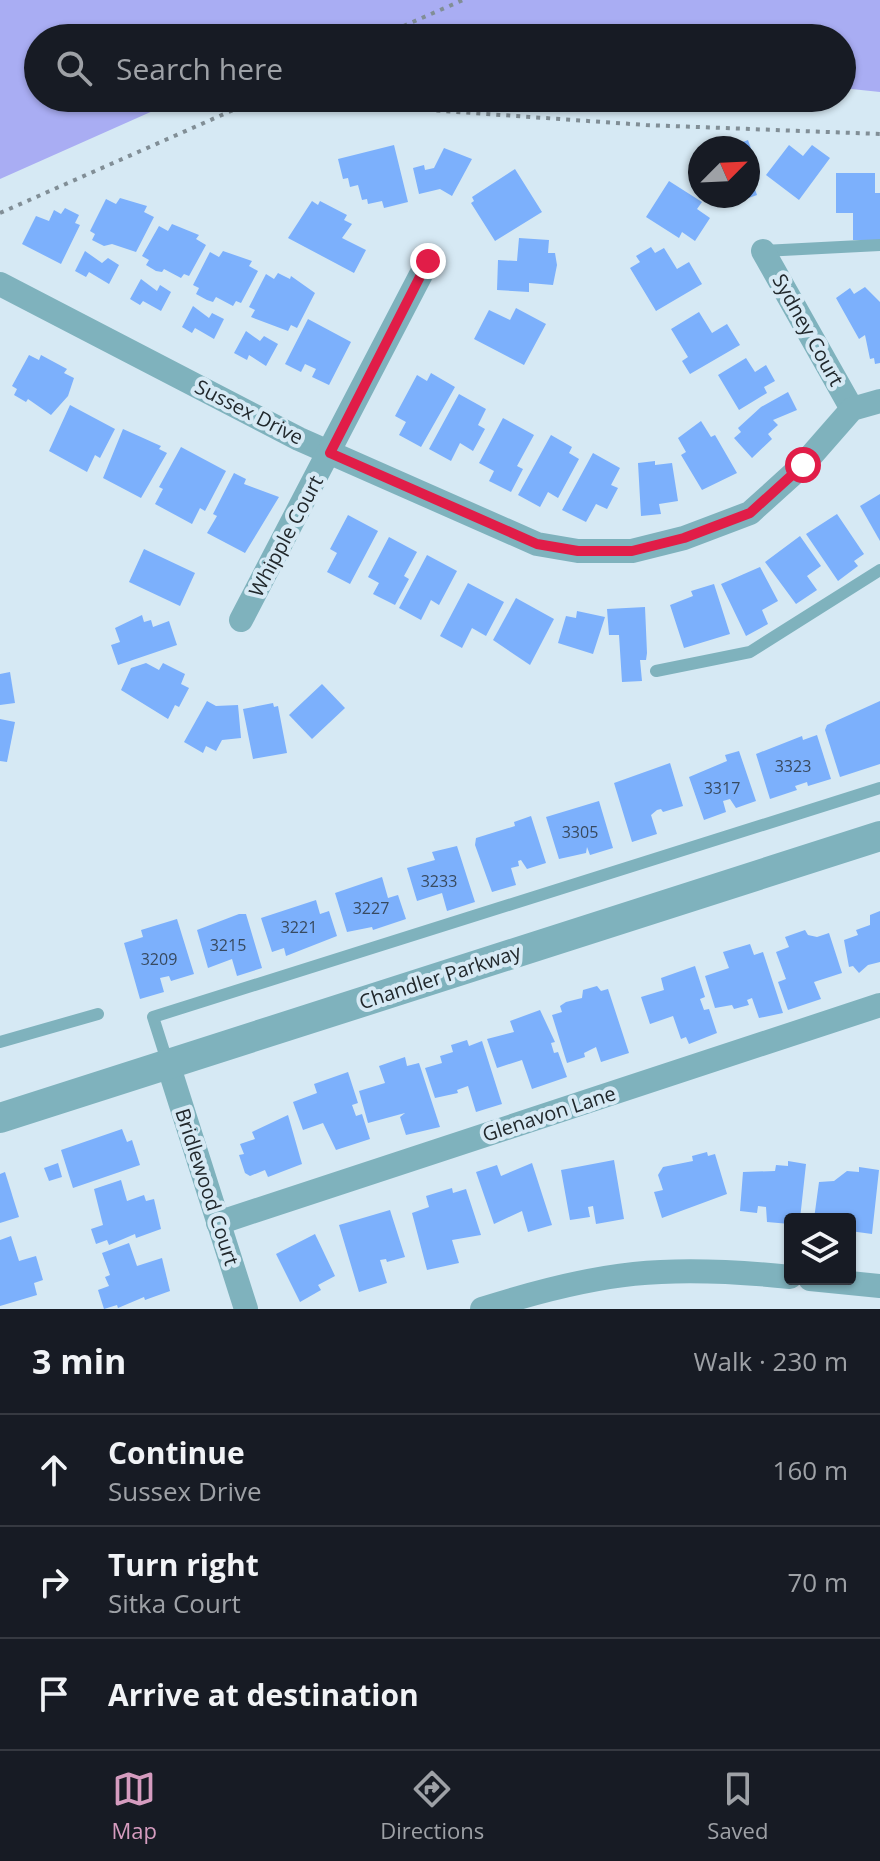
<!DOCTYPE html>
<meta charset="utf-8">
<style>
body{margin:0;font-family:"Open Sans",sans-serif;background:#242831;color:#f1f3f6}
.controls{position:absolute;right:24px;bottom:24px;display:grid;overflow:hidden;border-radius:8px;box-shadow:0 2px 6px #0004}
.controls button{width:72px;height:72px;display:grid;place-items:center;padding:0;border:0;border-bottom:2px solid #363941;background:#171b24;color:#f1f3f6;font:40px sans-serif}
.compass{position:absolute;left:688px;top:136px;width:72px;height:72px;border-radius:50%;background:#171b24;box-shadow:0 2px 6px #0004;rotate:66deg}
.stop{position:absolute;width:24px;height:24px;margin:-18px;border:6px solid #e11d48;border-radius:50%;background:#fff}
.stop.end{background:#e11d48;border-color:#fff;box-shadow:0 2px 8px #0008}
.list{margin:0;padding:0;list-style:none}
h2{display:flex;justify-content:space-between;align-items:center;height:104px;margin:0;padding:0 32px;font-size:34px}
h2 small{font-size:26px;font-weight:400;color:#9ea1a6}
.list li{display:grid;grid-template-columns:52px 1fr auto;gap:24px;align-items:center;box-sizing:border-box;height:112px;padding:0 32px;border-top:2px solid #363941}
.list b{display:block;font-size:30px;white-space:nowrap}
.list p{margin:0;font-size:26px;white-space:nowrap;color:#9ea1a6}
.list em{font-size:26px;font-style:normal;color:#9ea1a6}
.icon{flex:none;width:44px;height:44px;fill:none;stroke:currentColor;stroke-width:2;stroke-linecap:round;stroke-linejoin:round}
.map{position:relative;flex:none;width:880px;height:1309px;overflow:hidden}
.search{position:absolute;background:#171b24;box-shadow:0 2px 6px #0004;left:24px;right:24px;top:24px;height:88px;display:flex;align-items:center;gap:20px;box-sizing:border-box;padding:0 28px;border-radius:44px;color:#9ea1a6;font-size:30px}
.sheet{height:440px;background:#171b24}
nav{display:flex;justify-content:space-around;align-items:center;box-sizing:border-box;height:112px;border-top:2px solid #363941;background:#171b24;font-size:22px;color:#9ea1a6}
nav a{display:grid;justify-items:center;gap:4px}
nav .on{color:#d59cbf}
.map>svg:first-child{display:block}
</style>
<div class="map">
<svg width="880" height="1309" viewBox="0 0 880 1309">
<rect width="100%" height="100%" fill="#d6e9f4"/>
<polygon fill="#a9adf3" points="0,0 880,0 880,92 842,88 842,38 38,38 38,98 182,98 0,179"/>
<g fill="#7cb0fc">
<polygon points="748,140 760,174 751,178 757,195 732,204 729,196 748,196 748,148 727,148"/>
<polygon points="394,145 408,202 384,208 382,201 368,204 367,199 362,200 358,185 350,187 348,178 343,179 338,159"/>
<polygon points="789,145 803,156 812,145 830,158 799,200 766,175"/>
<polygon points="444,148 472,159 452,196 440,189 419,194 413,168 424,165 425,170 434,168"/>
<polygon points="515,169 542,212 495,241 471,203 474,201 472,197"/>
<polygon points="836,173 875,173 875,193 880,193 880,240 853,240 853,213 836,213"/>
<polygon points="669,181 702,202 697,209 710,218 695,241 682,232 679,238 646,217"/>
<polygon points="120,198 147,206 144,212 154,217 136,252 112,244 104,246 92,240 95,234 90,231 106,199 116,204"/>
<polygon points="312,201 318,205 320,201 347,215 344,220 352,224 342,238 366,250 354,273 288,238"/>
<polygon points="65,208 79,215 75,223 80,225 61,264 22,244 36,216 49,221 54,210 61,214"/>
<polygon points="172,224 199,235 196,239 206,245 189,276 184,274 181,278 164,269 162,272 156,271 146,265 149,260 142,256 159,226 168,231"/>
<polygon points="519,238 549,240 548,253 555,253 557,265 553,285 529,283 529,292 497,290 498,260 517,261"/>
<polygon points="651,247 655,253 664,248 677,269 689,262 702,284 656,311 630,268 640,262 636,256"/>
<polygon points="85,251 102,263 108,258 119,265 109,284 89,272 86,277 75,271"/>
<polygon points="223,251 252,261 249,266 258,271 241,303 236,301 233,306 216,297 213,302 207,300 196,294 199,288 193,285 210,252 219,257"/>
<polygon points="278,273 290,279 291,276 315,293 297,328 291,325 288,331 251,317 255,310 249,307 266,274 274,279"/>
<polygon points="141,279 157,291 160,285 171,292 161,311 143,301 140,305 130,299"/>
<polygon points="865,287 880,302 880,363 875,364 874,358 870,359 865,335 859,339 836,298 850,288 854,294"/>
<polygon points="193,306 209,318 212,313 224,319 214,339 195,328 192,333 182,327"/>
<polygon points="516,308 546,324 524,365 474,339 489,310 510,320"/>
<polygon points="699,312 712,333 727,324 740,345 690,374 682,361 688,357 671,329"/>
<polygon points="308,319 351,342 329,385 312,377 316,369 305,364 301,372 285,364"/>
<polygon points="246,331 260,341 264,336 278,344 266,366 249,355 247,360 234,353"/>
<polygon points="29,355 39,360 41,355 67,369 64,373 74,378 68,396 51,415 28,399 26,402 14,395 17,389 12,386"/>
<polygon points="746,358 755,372 766,365 775,381 764,387 767,393 739,410 718,375"/>
<polygon points="431,373 455,387 421,447 399,435 406,422 395,416 417,375 427,381"/>
<polygon points="788,392 797,410 773,420 778,425 768,434 772,439 752,458 734,438 741,432 738,428 761,407"/>
<polygon points="459,394 486,409 478,425 485,429 473,451 460,443 451,461 429,449"/>
<polygon points="70,405 115,429 100,458 95,455 87,472 49,451"/>
<polygon points="503,418 534,435 517,466 523,469 511,492 489,481 494,471 479,463"/>
<polygon points="701,421 711,437 715,435 737,473 702,490 681,455 686,452 678,438"/>
<polygon points="123,429 161,446 159,449 167,453 141,498 103,478"/>
<polygon points="551,435 572,447 569,453 579,459 558,498 548,492 540,507 518,495"/>
<polygon points="181,447 226,471 205,511 200,508 192,524 155,504 163,489 159,487"/>
<polygon points="593,453 620,468 611,485 618,488 607,509 596,504 586,522 562,510"/>
<polygon points="655,461 655,465 672,463 678,501 659,504 661,514 641,516 638,463"/>
<polygon points="234,473 246,479 244,484 279,497 245,553 207,533 217,516 213,514"/>
<polygon points="880,494 880,541 860,506"/>
<polygon points="837,514 864,554 854,561 858,566 838,581 806,534"/>
<polygon points="348,515 378,531 350,584 327,572 337,553 330,549"/>
<polygon points="800,536 821,566 807,576 817,590 796,604 765,562"/>
<polygon points="389,537 417,552 404,576 409,579 395,605 373,594 379,583 368,577"/>
<polygon points="144,549 195,573 180,606 129,582"/>
<polygon points="427,555 457,571 439,605 431,600 421,620 399,608"/>
<polygon points="760,567 778,601 762,610 768,624 746,636 721,584"/>
<polygon points="468,583 504,602 486,636 472,628 462,648 440,636"/>
<polygon points="714,584 730,634 684,648 670,605 693,596 691,591"/>
<polygon points="516,598 554,619 530,665 493,640"/>
<polygon points="645,607 647,653 646,660 640,660 642,681 622,682 619,635 609,635 607,609"/>
<polygon points="577,611 605,617 593,654 558,643 566,616 576,618"/>
<polygon points="142,615 144,622 151,620 153,627 169,621 177,645 118,665 111,645 120,642 115,628"/>
<polygon points="146,663 159,670 163,663 185,674 181,684 189,688 179,707 175,705 168,719 121,690 131,668"/>
<polygon points="10,672 15,703 0,705 0,674"/>
<polygon points="322,684 345,708 312,739 289,715"/>
<polygon points="207,701 216,706 238,705 241,738 222,740 216,751 206,746 203,753 184,742"/>
<polygon points="880,701 880,764 840,777 825,730 827,725"/>
<polygon points="273,703 274,707 278,706 287,753 253,759 243,709"/>
<polygon points="0,719 15,722 7,762 0,761"/>
<polygon points="817,735 831,779 808,786 807,782 795,786 797,790 770,799 756,754 802,736 803,740"/>
<polygon points="739,751 756,801 736,808 730,799 723,801 726,812 704,820 689,777 727,761 725,755"/>
<polygon points="670,763 683,806 663,812 661,809 657,810 651,815 657,834 632,842 614,783"/>
<polygon points="599,801 613,848 590,855 587,847 586,853 559,859 546,817"/>
<polygon points="531,816 546,863 527,869 521,860 518,861 519,866 511,868 516,885 492,892 475,845 476,838 515,826 514,822"/>
<polygon points="457,846 475,902 447,911 442,893 417,901 407,868 435,860 432,852"/>
<polygon points="382,877 388,898 398,895 406,919 373,930 372,927 347,932 335,893"/>
<polygon points="316,900 320,914 329,911 337,936 286,956 284,948 272,952 261,918"/>
<polygon points="880,911 880,962 868,965 859,973 853,966 849,967 844,940 858,935 856,930 870,925 870,915"/>
<polygon points="239,914 246,914 262,968 237,976 232,959 208,968 197,930"/>
<polygon points="177,919 194,974 171,981 169,976 160,978 164,992 140,999 124,943 143,937 141,930"/>
<polygon points="805,930 808,935 817,937 829,933 842,973 814,982 821,999 788,1010 778,982 786,979 776,952 789,947 785,937"/>
<polygon points="750,944 754,955 763,952 783,1013 759,1018 752,998 747,1000 749,1005 734,1009 732,1005 715,1008 705,976 729,968 723,952"/>
<polygon points="695,966 705,997 700,999 704,1010 709,1009 717,1033 689,1044 686,1037 681,1039 673,1016 650,1024 641,997 664,990 661,978"/>
<polygon points="597,986 601,991 608,989 629,1053 601,1062 596,1047 584,1053 585,1057 567,1063 552,1015 562,1012 560,1006 566,1002 582,998 583,990"/>
<polygon points="540,1010 555,1042 551,1043 554,1053 558,1052 567,1077 532,1089 522,1060 497,1068 487,1039 514,1032 510,1021"/>
<polygon points="467,1040 469,1046 482,1041 502,1104 476,1112 468,1086 457,1090 458,1093 435,1098 425,1068 442,1063 440,1056 453,1052 451,1045"/>
<polygon points="405,1057 407,1066 419,1063 440,1127 406,1135 400,1117 405,1113 368,1123 359,1091 385,1083 379,1066"/>
<polygon points="348,1072 358,1103 352,1105 356,1116 362,1114 370,1139 336,1150 323,1123 303,1130 293,1102 317,1093 314,1084"/>
<polygon points="288,1115 302,1164 268,1177 265,1170 250,1176 245,1173 239,1155 244,1154 240,1144 255,1139 252,1132"/>
<polygon points="122,1129 127,1142 132,1140 140,1165 73,1188 61,1150"/>
<polygon points="707,1152 708,1156 715,1154 727,1194 662,1218 654,1192 663,1190 658,1175 663,1167 693,1161 692,1156"/>
<polygon points="614,1160 624,1219 596,1224 593,1206 588,1207 590,1217 570,1220 561,1170"/>
<polygon points="788,1161 806,1164 800,1219 790,1219 790,1224 767,1222 766,1207 758,1206 757,1213 740,1211 743,1172 775,1171 776,1165 788,1166"/>
<polygon points="58,1163 62,1177 49,1181 44,1168"/>
<polygon points="532,1163 552,1225 528,1232 522,1211 494,1224 476,1172 497,1165 501,1176"/>
<polygon points="859,1167 879,1170 872,1234 850,1231 850,1219 814,1219 819,1182 834,1181 847,1171 859,1172"/>
<polygon points="5,1172 19,1217 0,1223 0,1174"/>
<polygon points="121,1180 127,1201 144,1195 146,1201 154,1199 161,1229 136,1238 135,1234 109,1245 107,1240 96,1244 91,1229 103,1225 94,1189"/>
<polygon points="452,1188 453,1193 466,1189 481,1235 452,1240 459,1263 427,1270 412,1213 429,1207 426,1196"/>
<polygon points="390,1210 405,1257 387,1262 386,1259 380,1260 387,1283 359,1292 339,1225"/>
<polygon points="315,1234 335,1276 318,1285 321,1290 300,1302 276,1254"/>
<polygon points="11,1236 19,1261 36,1256 43,1280 34,1283 37,1295 0,1306 0,1240"/>
<polygon points="129,1243 137,1266 162,1258 170,1291 145,1300 144,1297 118,1308 117,1305 104,1309 98,1290 109,1286 105,1277 110,1275 102,1253"/>
</g>
<g fill="none" stroke-linecap="round" stroke-linejoin="round">
<g stroke="#818e96" stroke-width="4" stroke-dasharray="4 6" stroke-linecap="butt">
<polyline points="376,38 463,0"/>
<polyline points="0,213 249,103 299,101 646,125 880,134"/>
</g>
<g stroke="#7fb2bd" stroke-width="12">
<polyline points="763,251 880,245"/>
<polyline points="656,671 750,652 880,570"/>
<polyline points="0,1042 98,1014"/>
<polyline points="168,1064 153,1017 880,788"/>
</g>
<g stroke="#7fb2bd" stroke-width="24">
<polyline points="763,251 852,409"/>
<polyline points="0,284 299,439 537,544 578,551 632,551 684,538 750,513 803,465 852,409 880,401"/>
<polyline points="241,620 428,261"/>
<polyline points="168,1064 246,1309"/>
<polyline points="218,1223 880,1005"/>
<polyline points="810,1279 880,1286"/>
<path d="M482,1309c119,-38 184,-45 308,-32"/>
</g>
<polyline stroke="#7fb2bd" stroke-width="30" points="0,1118 880,836"/>
</g>
<g fill="none" stroke-linecap="round" stroke-linejoin="round">
<polyline stroke="#e11d48" stroke-width="10" points="428,261 330,453 537,544 578,551 632,551 684,538 750,513 803,465"/>
</g>
<g text-anchor="middle" stroke-width="8" stroke-linejoin="round" paint-order="stroke">
<g font-size="16" fill="#384a60">
<text x="793" y="772">3323</text>
<text x="722" y="794">3317</text>
<text x="580" y="838">3305</text>
<text x="439" y="887">3233</text>
<text x="371" y="914">3227</text>
<text x="299" y="933">3221</text>
<text x="228" y="951">3215</text>
<text x="159" y="965">3209</text>
</g>
<g font-size="20" fill="#21282c" stroke="#d6e9f4">
<text transform="translate(808 330) rotate(61)" y="7">Sydney Court</text>
<text transform="translate(249 412) rotate(27)" y="7">Sussex Drive</text>
<text transform="translate(286 536) rotate(-62)" y="7">Whipple Court</text>
<text transform="translate(440 977) rotate(-18)" y="7">Chandler Parkway</text>
<text transform="translate(549 1114) rotate(-18)" y="7">Glenavon Lane</text>
<text transform="translate(207 1187) rotate(72)" y="7">Bridlewood Court</text>
</g>
</g>
</svg>
<div class="controls">
<button><svg class="icon" aria-label="layers" viewBox="0 0 24 24"><path d="M12 4l9 5-9 5-9-5zM3 14l9 5 9-5"/></svg></button>
</div>
<svg class="compass" viewBox="-18 -18 36 36"><path d="M0-13l5 13h-10z" fill="#e53935"/><path d="M0 13l5-13h-10z" fill="#9ea1a6"/></svg>
<div class="stop" style="left:803px;top:465px"></div>
<div class="stop end" style="left:428px;top:261px"></div>
<div class="search"><svg class="icon" aria-label="search" viewBox="0 0 24 24"><circle cx="10" cy="10" r="6"/><path d="M15 15l6 6"/></svg>Search here</div>
</div>
<section class="sheet">
<h2>3 min<small>Walk · 230 m</small></h2>
<ul class="list">
<li><svg class="icon" aria-label="ahead" viewBox="0 0 24 24"><path d="M12 20V5M6 11l6-6 6 6"/></svg><div><b>Continue</b><p>Sussex Drive</p></div><em>160 m</em></li>
<li><svg class="icon" aria-label="right" viewBox="0 0 24 24"><path d="M7 20v-9h11M14 6l5 5-5 5"/></svg><div><b>Turn right</b><p>Sitka Court</p></div><em>70 m</em></li>
<li><svg class="icon" aria-label="arrive" viewBox="0 0 24 24"><path d="M6 21V4h12l-3 4 3 4H6"/></svg><div><b>Arrive at destination</b></div></li>
</ul>
</section>
<nav>
<a class="on"><svg class="icon" aria-label="map" viewBox="0 0 24 24"><path d="M3 6l6-2 6 2 6-2v14l-6 2-6-2-6 2zM9 4v14M15 6v14"/></svg>Map</a>
<a><svg class="icon" aria-label="directions" viewBox="0 0 24 24"><path d="M12 3l9 9-9 9-9-9zM9 14v-3h6M13 9l2 2-2 2"/></svg>Directions</a>
<a><svg class="icon" aria-label="saved" viewBox="0 0 24 24"><path d="M7 4h10v16l-5-4-5 4z"/></svg>Saved</a>
</nav>
